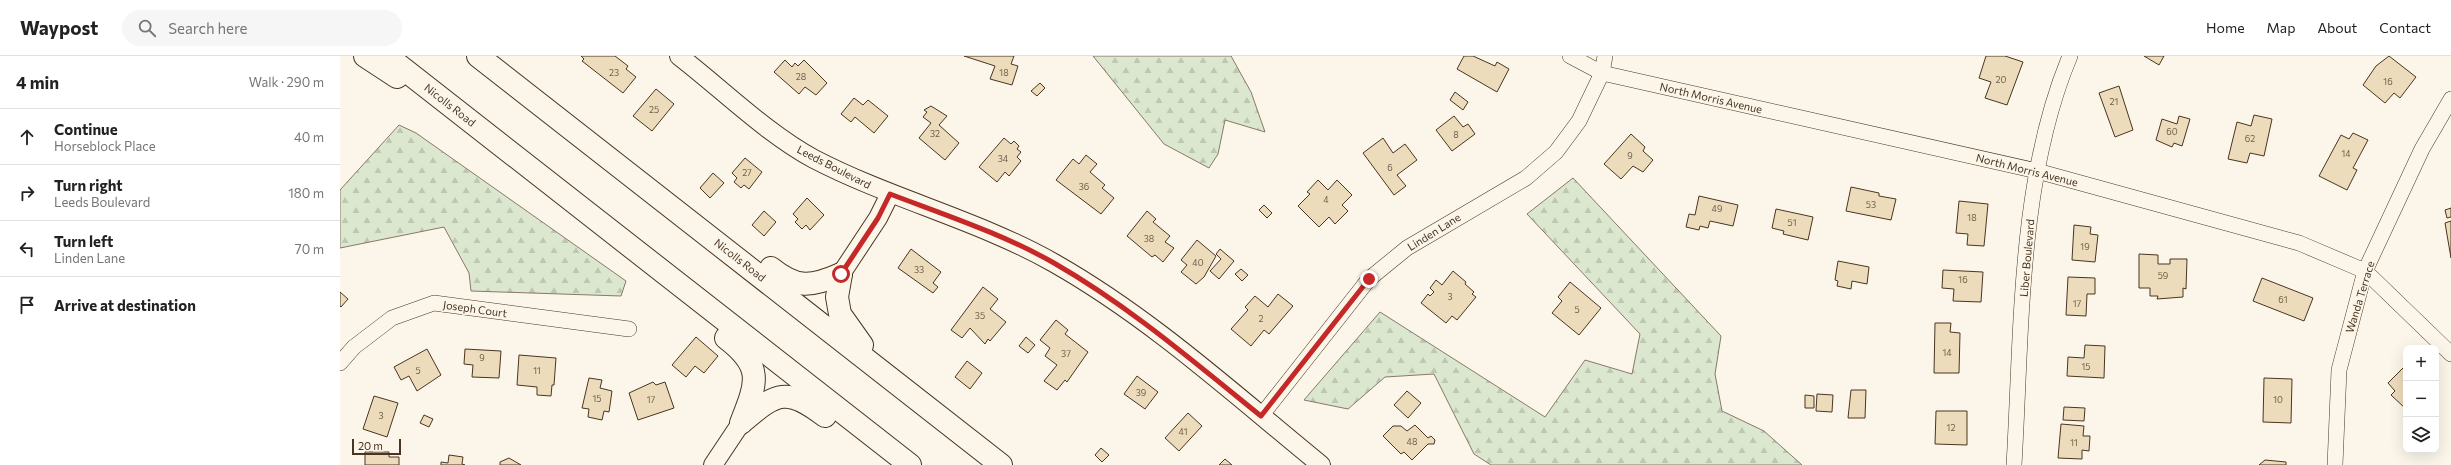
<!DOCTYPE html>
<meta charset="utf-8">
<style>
body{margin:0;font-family:Commissioner,sans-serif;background:#f6f6f6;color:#222}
.controls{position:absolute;right:12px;bottom:12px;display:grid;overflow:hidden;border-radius:8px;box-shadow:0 4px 16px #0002}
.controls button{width:36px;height:36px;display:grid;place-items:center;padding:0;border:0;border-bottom:1px solid #e0e0e0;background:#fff;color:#222;font:20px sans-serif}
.scale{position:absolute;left:12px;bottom:10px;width:49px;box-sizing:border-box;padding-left:4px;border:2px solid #4a3520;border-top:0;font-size:11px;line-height:14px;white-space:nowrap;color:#4a3520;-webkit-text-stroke:3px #fbf6e9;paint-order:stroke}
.stop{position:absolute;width:12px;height:12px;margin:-9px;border:3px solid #c62828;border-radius:50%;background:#fff}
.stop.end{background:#c62828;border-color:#fff;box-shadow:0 1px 4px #0008}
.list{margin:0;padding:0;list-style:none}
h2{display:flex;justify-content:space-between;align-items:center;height:52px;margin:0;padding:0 16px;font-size:17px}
h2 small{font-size:13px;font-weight:400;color:#767676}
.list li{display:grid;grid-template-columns:26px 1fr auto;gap:12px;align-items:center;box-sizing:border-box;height:56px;padding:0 16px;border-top:1px solid #e0e0e0}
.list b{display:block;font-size:15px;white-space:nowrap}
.list p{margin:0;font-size:13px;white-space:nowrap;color:#767676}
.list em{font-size:13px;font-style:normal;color:#767676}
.icon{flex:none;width:22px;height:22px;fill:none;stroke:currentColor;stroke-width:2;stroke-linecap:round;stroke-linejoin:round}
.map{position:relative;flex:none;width:2111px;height:409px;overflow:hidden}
header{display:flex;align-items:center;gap:24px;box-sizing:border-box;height:56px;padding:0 20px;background:#fff;border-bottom:1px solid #e0e0e0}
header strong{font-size:19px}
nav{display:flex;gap:22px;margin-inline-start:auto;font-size:14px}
.search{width:280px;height:36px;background:#f6f6f6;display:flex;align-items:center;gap:10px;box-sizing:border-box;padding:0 14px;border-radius:22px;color:#767676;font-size:15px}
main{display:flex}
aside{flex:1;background:#fff}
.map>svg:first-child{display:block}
</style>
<header>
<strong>Waypost</strong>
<div class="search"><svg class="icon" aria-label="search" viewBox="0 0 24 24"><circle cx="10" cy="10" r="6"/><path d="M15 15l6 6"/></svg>Search here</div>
<nav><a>Home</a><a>Map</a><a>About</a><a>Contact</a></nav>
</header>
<main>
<aside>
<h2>4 min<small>Walk · 290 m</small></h2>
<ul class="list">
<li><svg class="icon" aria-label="ahead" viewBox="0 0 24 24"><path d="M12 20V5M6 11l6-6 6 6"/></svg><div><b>Continue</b><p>Horseblock Place</p></div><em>40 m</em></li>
<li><svg class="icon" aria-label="right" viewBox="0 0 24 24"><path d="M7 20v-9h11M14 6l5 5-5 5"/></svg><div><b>Turn right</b><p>Leeds Boulevard</p></div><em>180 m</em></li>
<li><svg class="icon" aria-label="left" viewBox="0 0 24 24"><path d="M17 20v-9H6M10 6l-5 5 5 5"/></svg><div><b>Turn left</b><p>Linden Lane</p></div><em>70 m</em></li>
<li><svg class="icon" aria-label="arrive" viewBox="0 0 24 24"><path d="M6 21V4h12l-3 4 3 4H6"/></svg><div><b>Arrive at destination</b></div></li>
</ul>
</aside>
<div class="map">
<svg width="2111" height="409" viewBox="0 0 2111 409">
<defs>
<pattern id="forest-firs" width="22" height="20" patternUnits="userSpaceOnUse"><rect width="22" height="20" fill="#dce7d0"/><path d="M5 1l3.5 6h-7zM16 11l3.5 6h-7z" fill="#bec7b2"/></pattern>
</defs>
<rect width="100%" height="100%" fill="#fbf6e9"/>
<g fill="url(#forest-firs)" stroke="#887966">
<polygon points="753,0 891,0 911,36 925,76 885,64 878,98 869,112 824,88"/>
<polygon points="59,69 76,77 286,225 281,240 131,235 129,217 104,171 0,192 0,134"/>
<polygon points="1233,122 1381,280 1375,318 1382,355 1424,375 1462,409 1151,409 1134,398 1094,318 1045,321 1008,353 964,344 1040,256 1205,361 1245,304 1292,318 1300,278 1187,158"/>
</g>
<g fill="#ecdcbc" stroke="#4a3520">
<polygon points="241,0 275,0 288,10 286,13 296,21 283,37 242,5 244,3"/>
<polygon points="624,0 674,0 671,8 678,10 672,29 650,23 655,10"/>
<polygon points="1124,0 1133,0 1155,10 1157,6 1169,13 1157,36 1117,13"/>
<polygon points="1646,0 1665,0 1683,6 1667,49 1645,42 1651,26 1639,22"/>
<polygon points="1804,0 1824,0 1819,9"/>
<polygon points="2049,0 2076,21 2060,42 2054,37 2045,47 2023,29 2036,10"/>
<polygon points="445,4 452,11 455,7 458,10 464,4 487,27 476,39 465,31 459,38 434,16"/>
<polygon points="700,27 705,32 697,40 691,35"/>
<polygon points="1779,30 1793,74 1775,81 1759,37"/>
<polygon points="316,33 334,48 312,75 293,60"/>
<polygon points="1115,36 1128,46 1123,54 1110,44"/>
<polygon points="514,42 523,49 528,44 548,60 534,77 515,61 511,66 501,58"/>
<polygon points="591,50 607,60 599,69 619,87 605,104 579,82 591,67 583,61 587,56 584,54"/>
<polygon points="1914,59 1932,63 1924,100 1910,97 1907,107 1888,103 1897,66 1911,70"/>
<polygon points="1114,60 1123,71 1128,68 1135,78 1112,95 1096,74"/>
<polygon points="1839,60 1850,63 1842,90 1834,87 1832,91 1816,84 1822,63 1837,68"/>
<polygon points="2013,77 2028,84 2013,112 2017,114 2007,134 1979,120 2001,79 2009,83"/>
<polygon points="1291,78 1305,91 1303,95 1313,104 1303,116 1293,110 1281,123 1264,108"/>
<polygon points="664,82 671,88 674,85 679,90 677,93 681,96 677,101 681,105 669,120 665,116 657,126 639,111"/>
<polygon points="1043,82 1053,97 1065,88 1077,104 1057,119 1066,130 1054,139 1023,97"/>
<polygon points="746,99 757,108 750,116 765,129 762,132 774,142 761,158 716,124 733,103 739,108"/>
<polygon points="405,102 422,116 409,133 404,129 401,132 394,126 397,122 392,117"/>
<polygon points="373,117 384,127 370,142 360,132"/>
<polygon points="978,124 988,134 997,124 1012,139 1002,149 1008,155 995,168 989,161 979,171 958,150 970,138 967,136"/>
<polygon points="1511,131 1539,137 1539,140 1556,143 1551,164 1506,155"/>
<polygon points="1359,140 1398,149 1393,170 1370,165 1368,172 1360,170 1359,174 1346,171 1349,158 1355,159"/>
<polygon points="467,142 484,159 470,174 466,169 462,173 455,166 458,163 453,158"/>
<polygon points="1619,145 1648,148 1644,190 1627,189 1628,178 1616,177"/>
<polygon points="924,149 932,157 927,162 919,154"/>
<polygon points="2111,152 2111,161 2107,162 2105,154"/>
<polygon points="1436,153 1473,161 1468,184 1443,178 1444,175 1432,172"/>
<polygon points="424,155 436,166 424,180 412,169"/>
<polygon points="807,155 816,163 813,166 830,180 825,186 834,192 823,206 815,199 812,201 787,180"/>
<polygon points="2111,165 2111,202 2105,167"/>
<polygon points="1734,169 1751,171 1750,178 1758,179 1755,206 1732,204"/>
<polygon points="857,184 876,200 864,221 856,228 841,216 847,209 841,204"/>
<polygon points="571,193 601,216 593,227 598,231 593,237 558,212"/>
<polygon points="880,193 894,205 879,223 870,215 881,203 876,198"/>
<polygon points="1799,198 1818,199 1818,208 1830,208 1830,203 1847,203 1846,233 1843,232 1843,241 1817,243 1818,240 1810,240 1810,232 1799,232"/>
<polygon points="1498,205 1529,211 1527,228 1512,225 1511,233 1497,230 1498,225 1495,224"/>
<polygon points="901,213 908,219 902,225 895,218"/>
<polygon points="1603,214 1643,216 1641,246 1613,245 1614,233 1602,232"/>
<polygon points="1113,215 1126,226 1125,228 1134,236 1132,238 1136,241 1117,264 1112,260 1106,267 1081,247 1088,238 1090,240 1094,236 1090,232 1096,224 1102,229"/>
<polygon points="1728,221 1755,222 1755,238 1747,238 1746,260 1726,259"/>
<polygon points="1922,222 1973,242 1964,265 1913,245"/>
<polygon points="1230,226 1261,252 1239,279 1212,257 1222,245 1218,241"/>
<polygon points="643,231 658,243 650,253 666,266 650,285 648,283 645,288 630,272 622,282 611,274"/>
<polygon points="0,236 8,243 1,251 0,250"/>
<polygon points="938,238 953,250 929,278 924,274 911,290 891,273 908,254 905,251 915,240 928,251"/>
<polygon points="716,264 728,274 725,278 748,296 727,326 725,324 717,334 704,325 717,309 705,300 710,292 700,284"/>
<polygon points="1595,267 1611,267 1610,276 1620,277 1619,317 1594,317"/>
<polygon points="356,281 378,300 364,317 355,310 346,321 332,309"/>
<polygon points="686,281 695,289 688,297 679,290"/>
<polygon points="1745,289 1765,290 1764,322 1727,320 1728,301 1744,302"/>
<polygon points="87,293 101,319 77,335 69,320 61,324 54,311"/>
<polygon points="125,293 161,295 159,322 132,321 133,309 124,308"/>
<polygon points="179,299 216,302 214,329 212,329 211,340 197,339 197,331 177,329"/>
<polygon points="627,305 642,317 630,333 615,321"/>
<polygon points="2063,312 2066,315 2066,353 2051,339 2055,335 2048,327"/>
<polygon points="797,320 818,336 805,353 784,338"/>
<polygon points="249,322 262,324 260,332 272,335 269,356 264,355 262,364 248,361 249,353 242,352"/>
<polygon points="1924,322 1952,323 1951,367 1923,366"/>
<polygon points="313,326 316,329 325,326 334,352 298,364 289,337"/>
<polygon points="1511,334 1526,334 1525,362 1508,362"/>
<polygon points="1067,335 1081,347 1068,362 1054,349"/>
<polygon points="1477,338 1493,339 1492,356 1476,355"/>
<polygon points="1465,339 1474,340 1474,352 1465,352"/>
<polygon points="34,340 58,347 47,381 23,373"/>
<polygon points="1724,351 1745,352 1744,365 1723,364"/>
<polygon points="1596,355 1627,355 1627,389 1595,388"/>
<polygon points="848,357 862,370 839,395 825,382"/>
<polygon points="84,359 93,363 89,371 80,367"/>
<polygon points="1721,368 1744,370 1743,380 1750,380 1749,395 1742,394 1742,403 1718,402"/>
<polygon points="1075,369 1088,382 1091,380 1095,384 1094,388 1088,388 1072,404 1064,396 1061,398 1043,380 1053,370 1061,370 1067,375"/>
<polygon points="761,392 769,399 762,406 755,399"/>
<polygon points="25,396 49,396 49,401 59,401 59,409 25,409"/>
<polygon points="109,399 123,401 122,408 125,409 101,409 101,406 108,407"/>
<polygon points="169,402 181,409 160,409 160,406"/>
<polygon points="885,403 892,409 879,409"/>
<polygon points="1925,404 1946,406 1946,409 1919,409"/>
</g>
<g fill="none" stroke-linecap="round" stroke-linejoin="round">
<g stroke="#4a3520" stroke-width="16">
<g id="minor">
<polyline points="1230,0 1262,17 1697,115 1959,187 2025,215 2111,298"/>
<polyline points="0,307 14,291 52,262 94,247 289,273"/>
<polyline points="921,360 1029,223 1067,192 1186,122 1216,96 1239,65 1262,17 1265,0"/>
<path d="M1674,409c8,-133 4,-285 56,-409"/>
<polyline points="1995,409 1999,314 2025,215 2082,93 2111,43"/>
</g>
</g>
<g stroke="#4a3520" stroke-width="20">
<g id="tertiary">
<path d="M339,0c43,33 87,77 135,103 77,40 164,61 240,104 97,55 181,132 267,202"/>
<polyline points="501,218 538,162 550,138"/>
<polyline points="373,409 401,367"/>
</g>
</g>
<g stroke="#4a3520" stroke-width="24">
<g id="trunk">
<polyline points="25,0 57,21"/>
<polyline points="47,0 570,409"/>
<polyline points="138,0 661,409"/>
<path d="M431,212c26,21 40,19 70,6"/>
<polyline points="501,218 497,241 500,258 522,289"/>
<path d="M386,282c38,29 31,44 15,85"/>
<path d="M402,366c35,-30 45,-35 83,-6"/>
</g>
</g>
<use href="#minor" stroke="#fbf6e9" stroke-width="15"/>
<use href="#tertiary" stroke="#fbf6e9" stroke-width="18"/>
<use href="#trunk" stroke="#fbf6e9" stroke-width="22"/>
</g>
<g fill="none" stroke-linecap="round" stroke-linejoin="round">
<path stroke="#c62828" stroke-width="5" d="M501,218l37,-56 12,-24c55,21 113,40 164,69 75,43 140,99 207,153l108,-137"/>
</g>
<g text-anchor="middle" stroke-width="3" stroke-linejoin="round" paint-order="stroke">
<g font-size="9" fill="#725f47">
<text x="274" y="20">23</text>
<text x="664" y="20">18</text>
<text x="461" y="24">28</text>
<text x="1661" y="27">20</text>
<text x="2048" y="29">16</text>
<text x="1774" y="49">21</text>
<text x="314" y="57">25</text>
<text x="1832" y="79">60</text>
<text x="595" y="81">32</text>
<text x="1116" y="82">8</text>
<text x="1910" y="86">62</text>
<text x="2006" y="101">14</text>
<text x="1290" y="103">9</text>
<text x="663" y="106">34</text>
<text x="1050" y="115">6</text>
<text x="407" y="120">27</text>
<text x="744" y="134">36</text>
<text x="986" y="147">4</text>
<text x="1531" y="152">53</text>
<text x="1377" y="156">49</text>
<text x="1632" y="165">18</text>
<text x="1452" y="170">51</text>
<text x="809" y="186">38</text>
<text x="1745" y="194">19</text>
<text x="858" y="210">40</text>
<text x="579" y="217">33</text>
<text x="1823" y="223">59</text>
<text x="1623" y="227">16</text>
<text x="1110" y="244">3</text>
<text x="1943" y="247">61</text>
<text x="1737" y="251">17</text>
<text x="1237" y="257">5</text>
<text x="640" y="263">35</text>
<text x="921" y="266">2</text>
<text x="1607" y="300">14</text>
<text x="726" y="301">37</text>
<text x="142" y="305">9</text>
<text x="1746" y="314">15</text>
<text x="78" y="318">5</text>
<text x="197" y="318">11</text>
<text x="801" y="340">39</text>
<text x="257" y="346">15</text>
<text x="311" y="347">17</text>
<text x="1938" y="347">10</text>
<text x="41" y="363">3</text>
<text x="1611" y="375">12</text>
<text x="843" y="379">41</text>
<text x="1072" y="389">48</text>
<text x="1734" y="390">11</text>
</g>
<g font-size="11" fill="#4a3520" stroke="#fbf6e9">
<text transform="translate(1371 42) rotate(13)" y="4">North Morris Avenue</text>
<text transform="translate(110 49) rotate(38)" y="4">Nicolls Road</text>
<text transform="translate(494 111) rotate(27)" y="4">Leeds Boulevard</text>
<text transform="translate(1687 114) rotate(14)" y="4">North Morris Avenue</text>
<text transform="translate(1094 176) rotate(-32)" y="4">Linden Lane</text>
<text transform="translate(1687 202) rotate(-85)" y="4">Liber Boulevard</text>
<text transform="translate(400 204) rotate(38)" y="4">Nicolls Road</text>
<text transform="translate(2020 241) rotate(-73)" y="4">Wanda Terrace</text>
<text transform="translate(135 253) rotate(8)" y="4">Joseph Court</text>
</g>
</g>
</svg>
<div class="controls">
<button>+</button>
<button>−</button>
<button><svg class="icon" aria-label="layers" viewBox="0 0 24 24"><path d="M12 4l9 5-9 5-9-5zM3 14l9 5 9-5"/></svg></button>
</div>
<div class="scale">20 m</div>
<div class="stop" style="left:501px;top:218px"></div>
<div class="stop end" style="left:1029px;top:223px"></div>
</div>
</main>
